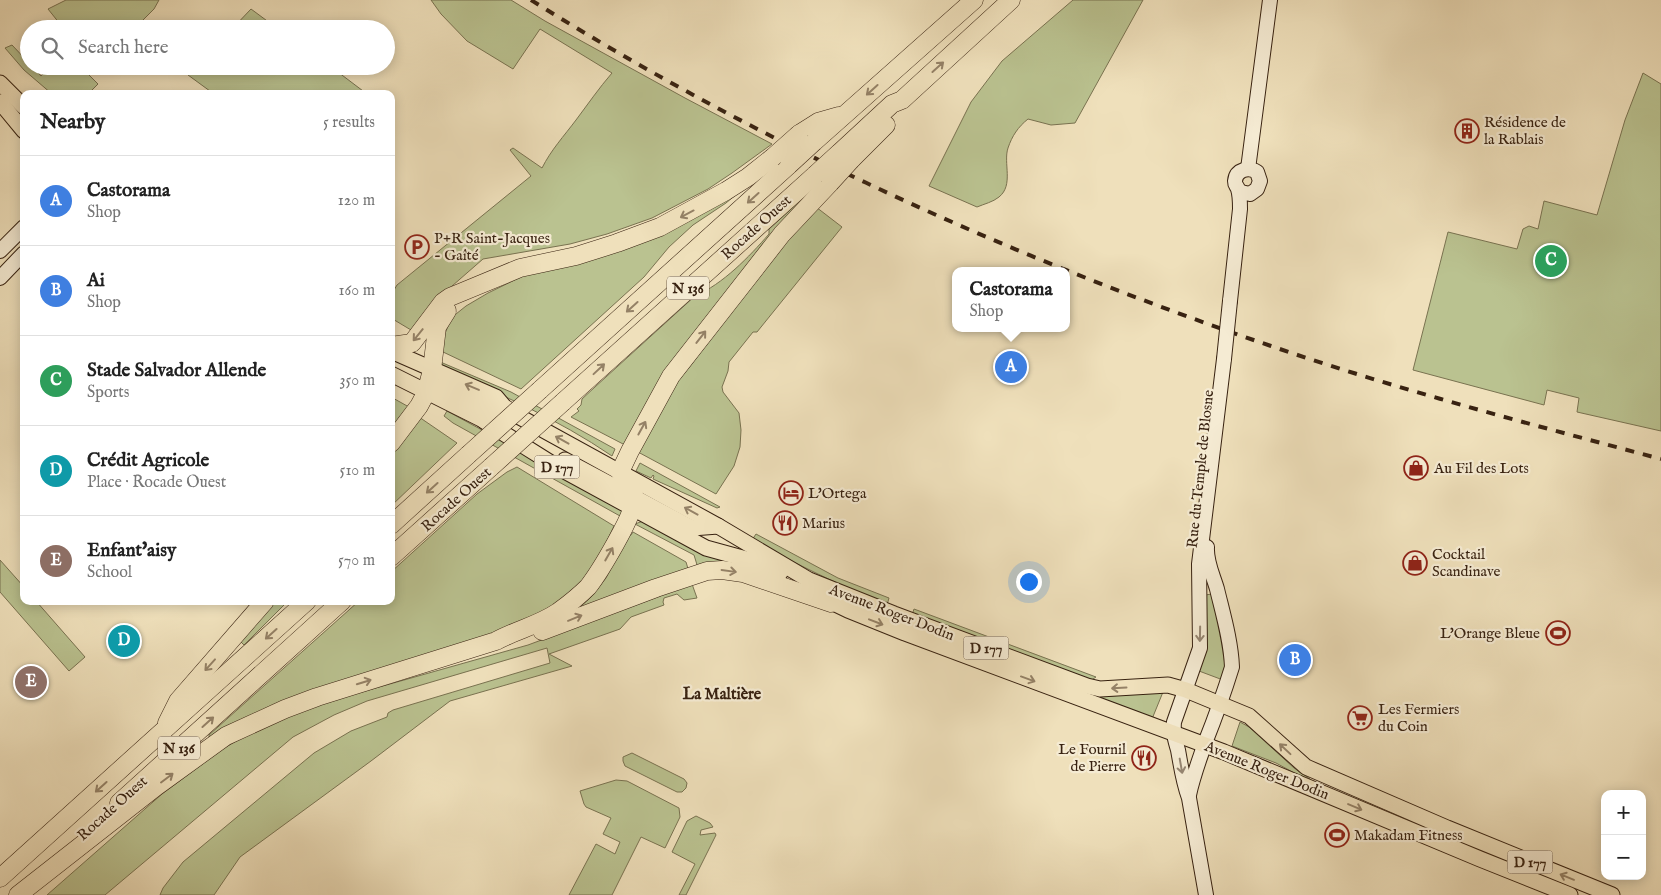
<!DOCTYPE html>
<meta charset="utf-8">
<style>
body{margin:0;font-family:"IM FELL English",serif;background:#f2f2f2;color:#222}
.controls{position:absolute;right:15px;bottom:15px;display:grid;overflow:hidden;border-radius:10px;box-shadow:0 2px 12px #0003}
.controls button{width:45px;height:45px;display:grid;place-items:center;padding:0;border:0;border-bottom:1px solid #e0e0e0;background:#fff;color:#222;font:25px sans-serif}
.you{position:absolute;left:1028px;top:581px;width:18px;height:18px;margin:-12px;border:4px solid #fff;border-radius:50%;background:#1a73e8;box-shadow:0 0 0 8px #1a73e833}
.badge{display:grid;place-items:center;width:32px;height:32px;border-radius:50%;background:#8f2418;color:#fff;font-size:16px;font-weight:700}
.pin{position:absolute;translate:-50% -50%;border:2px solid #fff;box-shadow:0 1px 5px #0006}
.popup{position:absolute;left:952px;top:267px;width:118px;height:65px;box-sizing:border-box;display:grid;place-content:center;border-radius:10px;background:#fff;filter:drop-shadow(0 1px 4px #0005);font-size:16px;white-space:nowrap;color:#767676}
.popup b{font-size:19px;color:#222}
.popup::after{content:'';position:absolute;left:50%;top:100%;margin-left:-10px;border:10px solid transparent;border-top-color:#fff}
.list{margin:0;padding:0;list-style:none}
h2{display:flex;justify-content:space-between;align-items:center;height:65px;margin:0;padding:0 20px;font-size:21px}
h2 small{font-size:16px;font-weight:400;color:#767676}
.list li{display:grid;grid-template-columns:32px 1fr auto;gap:15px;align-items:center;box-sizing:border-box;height:90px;padding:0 20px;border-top:1px solid #e0e0e0}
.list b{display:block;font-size:19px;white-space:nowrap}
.list p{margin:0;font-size:16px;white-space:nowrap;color:#767676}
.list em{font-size:16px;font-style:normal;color:#767676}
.icon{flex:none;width:28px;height:28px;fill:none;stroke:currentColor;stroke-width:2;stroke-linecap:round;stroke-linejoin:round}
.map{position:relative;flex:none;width:1661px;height:895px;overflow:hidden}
.search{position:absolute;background:#fff;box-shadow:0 2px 12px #0003;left:20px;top:20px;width:375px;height:55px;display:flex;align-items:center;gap:12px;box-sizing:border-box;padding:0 18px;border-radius:28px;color:#767676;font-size:19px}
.panel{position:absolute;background:#fff;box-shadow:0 2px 12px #0003;left:20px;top:90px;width:375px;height:515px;border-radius:10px}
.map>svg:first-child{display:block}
</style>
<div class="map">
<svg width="1661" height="895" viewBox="0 0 1661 895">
<rect width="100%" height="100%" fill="#efe0bb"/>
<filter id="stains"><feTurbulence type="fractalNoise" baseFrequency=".004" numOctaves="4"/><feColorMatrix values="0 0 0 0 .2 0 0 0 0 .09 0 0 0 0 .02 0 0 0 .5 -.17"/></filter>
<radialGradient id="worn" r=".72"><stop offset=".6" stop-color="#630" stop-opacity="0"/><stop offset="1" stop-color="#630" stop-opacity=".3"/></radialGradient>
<g fill="#bac290" stroke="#797250">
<polygon points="66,0 159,0 154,9 134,29 64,29 48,9"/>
<path d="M431,0h80l34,21 140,77 87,46 -40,29 -24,16 -56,29 -45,16 -37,10 -87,15 -39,34 -33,37 -20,-12v-23l6,-10 134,-109 -21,-26 3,-2 29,20c9,-18 22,-32 34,-48 12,-16 23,-32 36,-47l-72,-44 -27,40 -46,-28 -26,-27z"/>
<path d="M1073,0h70l-68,123 -24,2 -23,-6c-10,8 -16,17 -20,29 -5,15 6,37 -9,49 -6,5 -15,7 -22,10l-48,-21 42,-84 31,-41z"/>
<polygon points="251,9 278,29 232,29"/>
<polygon points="12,45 29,63 29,66 32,66 41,76 51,66 97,66 89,75 98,84 88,94 52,94 24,70 5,48"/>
<polygon points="196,66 330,66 367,94 214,94 188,75"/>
<polygon points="1643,73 1661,84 1661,431 1577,412 1579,398 1547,390 1544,405 1413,370 1448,232 1517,249 1523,229 1529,226 1538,229 1544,201 1597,215 1625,120"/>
<path d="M821,182l-196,263 -54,-28 8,-6 -2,-2 4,-4 1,-6 13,-12 100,-91c28,-12 54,-39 74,-62v-5z"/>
<polygon points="744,188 726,203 693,225 669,247 644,277 521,389 441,351 443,339 451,318 466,306 488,293 525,275"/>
<polygon points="816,207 842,227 757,332 753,332 729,362 728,371 722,387 723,392 739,413 741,430 740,447 734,466 716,494 638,452 670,391 691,365 780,247"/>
<path d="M438,361l73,31 104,57 -3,7c-54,-37 -114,-63 -173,-89z"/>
<polygon points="391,397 409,407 391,428"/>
<polygon points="447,411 620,505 623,511 620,516 453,423 444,416"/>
<polygon points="419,417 457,443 391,506 391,456"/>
<polygon points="640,463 720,507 717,508 653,479 654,476 653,475 651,478 636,471"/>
<polygon points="517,467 614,526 590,577 572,594 530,622 209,739 209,735 359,601 391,601 391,572 477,494 507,472"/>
<polygon points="643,521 744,562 698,568 694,555 635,524"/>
<polygon points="633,532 686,562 689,572 578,609 591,597 606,578 628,535 631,535"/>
<path d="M756,534l82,44 51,20 -2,7c-46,-19 -91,-41 -135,-65z"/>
<polygon points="0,560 24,587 24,601 36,601 85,657 69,671 0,592"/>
<polygon points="692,584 697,598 684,600 677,594 664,598 663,602 664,605 631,617 620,629 549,654 572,666 450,701 371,761 240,857 214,895 160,895 163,888 183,862 314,753 351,731 387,717 388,713 393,710 550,663 547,648 367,701 334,715 293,737 105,895 47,895 162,794 224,748 260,728 288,715 358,693 528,645"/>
<polygon points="1212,594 1228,656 1223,680 1199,671 1205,595"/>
<polygon points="270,601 288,601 244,645 239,640"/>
<polygon points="914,609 1096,677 1090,681 912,615"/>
<polygon points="1163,692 1152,719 1085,694 1110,696"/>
<polygon points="1240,722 1249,727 1294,768 1310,779 1309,781 1276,763 1232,746"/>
<polygon points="632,753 684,779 687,783 686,788 682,792 677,792 625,766 623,761 623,757"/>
<polygon points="616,780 627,781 679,808 680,817 665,848 641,837 612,895 569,895 596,844 615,854 620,842 603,834 611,818 586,807 584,804 580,791"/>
<polygon points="696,816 710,823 713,827 701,830 700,835 715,833 716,835 686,895 679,895 695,864 672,852 687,821"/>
</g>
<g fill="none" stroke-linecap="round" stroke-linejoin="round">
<g stroke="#382211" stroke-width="16">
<g id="secondary">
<polyline points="1248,169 1270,0"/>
<polyline points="0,251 24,227"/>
<polyline points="0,278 24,253"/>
<path d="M1230,301l10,-92c0,-7 0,-14 -2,-20 -2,-5 -3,-3 -3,-8 1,-12 14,-14 22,-9l3,9 -3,8 -7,5 -9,-2 -3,-3"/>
<path d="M1189,795c4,-19 10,-34 16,-52 10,-25 19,-50 27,-76 -1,-26 -9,-53 -15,-78 -4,-14 -11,-27 -10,-42"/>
<path d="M1206,895l-17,-97c-6,-16 -8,-32 -11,-48 -3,-10 -5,-17 -4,-28l26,-74 -1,-84 25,-205"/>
</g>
</g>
<g stroke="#382211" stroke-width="17">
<g id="primary">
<polyline points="0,83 24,107"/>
<polyline points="0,102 24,131"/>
<polyline points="391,351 496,397 507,410 718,526 809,580 894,614 1087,686 1100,689 1168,685 1186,690 1249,716 1306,767 1447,828 1612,895"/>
<polyline points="391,374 493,425"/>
<polyline points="484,421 559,468 706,548 757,562 780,573"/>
<polyline points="565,460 692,528 718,526"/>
<polyline points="821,597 848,610 905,633 1224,752 1480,859 1570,895"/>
</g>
</g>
<g stroke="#382211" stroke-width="19">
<g id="highway">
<polyline points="799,134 818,122 839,116"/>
<polyline points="814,142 974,0"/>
<polyline points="838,154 892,104 902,100 1011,0"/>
<polyline points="851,160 886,125"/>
<polyline points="391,346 412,343 443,302 450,297 520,268 576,256 617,243 660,227 726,191 748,177 772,158"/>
<polyline points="540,390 789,165"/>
<path d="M426,393c16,-16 48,13 65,17 5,1 11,0 16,0"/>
<polyline points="563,402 815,175"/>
<polyline points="391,443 419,406 426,393 432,370 437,327 447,311"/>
<polyline points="391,525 468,455"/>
<polyline points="391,557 491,467"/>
<polyline points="542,631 656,588 707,571 722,570 743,573 831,603"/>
<polyline points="167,723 178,701 265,601"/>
<polyline points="119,803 342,601"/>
<polyline points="0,878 307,601"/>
<path d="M18,895l139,-109 69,-50 59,-27 32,-12 179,-56c20,-11 43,-16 62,-29 11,-8 21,-16 30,-25 11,-14 47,-73 46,-88 0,-11 -7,-19 -14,-27l10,-21 41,-75 111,-142 48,-51"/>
</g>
</g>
<use href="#secondary" stroke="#f5ebd3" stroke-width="14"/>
<use href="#primary" stroke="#efe0bb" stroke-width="15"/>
<use href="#highway" stroke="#efe0bb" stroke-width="18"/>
<path stroke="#382211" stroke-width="4" stroke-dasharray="9 9" stroke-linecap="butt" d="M531,0c231,145 482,258 740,346 128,44 259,78 390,113"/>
<g stroke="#382211" stroke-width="16" stroke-linecap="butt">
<polyline id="secondary-bridge" points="1224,359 1230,301"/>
</g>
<g stroke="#382211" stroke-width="19" stroke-linecap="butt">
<g id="highway-bridge">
<polyline points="772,158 799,134"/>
<polyline points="789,165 814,142"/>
<polyline points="815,175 838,154"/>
<polyline points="830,183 851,160"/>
<polyline points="468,455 540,390"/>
<polyline points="491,467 563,402"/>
</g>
</g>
<use href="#secondary-bridge" stroke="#f5ebd3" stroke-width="14"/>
<use href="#highway-bridge" stroke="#efe0bb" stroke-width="18"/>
</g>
<defs><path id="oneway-shaft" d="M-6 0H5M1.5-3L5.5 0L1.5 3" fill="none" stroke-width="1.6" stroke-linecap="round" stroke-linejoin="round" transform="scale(1.25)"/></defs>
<g stroke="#948166">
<use href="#oneway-shaft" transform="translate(938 67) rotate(-42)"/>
<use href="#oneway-shaft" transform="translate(872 90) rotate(138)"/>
<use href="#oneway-shaft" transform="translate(753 198) rotate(138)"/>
<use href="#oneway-shaft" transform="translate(687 214) rotate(152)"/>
<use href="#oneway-shaft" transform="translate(632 307) rotate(138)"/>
<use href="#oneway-shaft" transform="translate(418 335) rotate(129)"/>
<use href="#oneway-shaft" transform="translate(701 337) rotate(-52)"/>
<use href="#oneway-shaft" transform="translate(599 369) rotate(-43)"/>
<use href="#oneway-shaft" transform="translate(472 387) rotate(-157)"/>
<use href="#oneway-shaft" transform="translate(642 428) rotate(-61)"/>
<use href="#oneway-shaft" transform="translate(562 440) rotate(-151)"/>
<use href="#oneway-shaft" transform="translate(432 488) rotate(138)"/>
<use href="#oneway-shaft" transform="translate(691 511) rotate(-151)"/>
<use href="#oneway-shaft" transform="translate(609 554) rotate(-60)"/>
<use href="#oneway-shaft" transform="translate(729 571) rotate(8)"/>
<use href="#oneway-shaft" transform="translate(575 618) rotate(-22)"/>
<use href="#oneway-shaft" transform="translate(876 622) rotate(21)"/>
<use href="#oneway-shaft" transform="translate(271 634) rotate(138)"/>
<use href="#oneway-shaft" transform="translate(210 665) rotate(132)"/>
<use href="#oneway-shaft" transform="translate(1028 679) rotate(20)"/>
<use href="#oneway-shaft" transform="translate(364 682) rotate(-17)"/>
<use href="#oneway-shaft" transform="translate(1119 688) rotate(177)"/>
<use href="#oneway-shaft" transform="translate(208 722) rotate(-42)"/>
<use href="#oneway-shaft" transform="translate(1285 749) rotate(-137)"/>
<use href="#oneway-shaft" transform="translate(167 778) rotate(-37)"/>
<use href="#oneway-shaft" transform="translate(101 787) rotate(138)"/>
<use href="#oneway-shaft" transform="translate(1355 807) rotate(23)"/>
<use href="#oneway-shaft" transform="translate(1567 877) rotate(-158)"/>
</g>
<g stroke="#968672">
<use href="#oneway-shaft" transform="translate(1200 634) rotate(91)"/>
<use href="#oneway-shaft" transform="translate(1181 766) rotate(80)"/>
</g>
<defs>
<g id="building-ring" transform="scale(1.25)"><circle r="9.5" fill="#f5ebd3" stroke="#8f2418" stroke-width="1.5"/><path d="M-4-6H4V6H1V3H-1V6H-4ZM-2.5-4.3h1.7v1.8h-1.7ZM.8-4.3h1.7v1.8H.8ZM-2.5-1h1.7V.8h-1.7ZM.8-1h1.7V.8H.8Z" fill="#8f2418"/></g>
<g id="parking-ring" transform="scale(1.25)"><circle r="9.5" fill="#f5ebd3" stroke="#8f2418" stroke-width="1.5"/><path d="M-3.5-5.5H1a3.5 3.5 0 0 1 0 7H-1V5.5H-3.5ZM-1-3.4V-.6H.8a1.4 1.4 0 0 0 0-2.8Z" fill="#8f2418"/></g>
<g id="shop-ring" transform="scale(1.25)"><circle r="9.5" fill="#f5ebd3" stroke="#8f2418" stroke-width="1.5"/><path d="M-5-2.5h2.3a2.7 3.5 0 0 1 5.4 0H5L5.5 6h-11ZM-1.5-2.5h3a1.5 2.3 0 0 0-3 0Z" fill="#8f2418"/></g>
<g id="hotel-ring" transform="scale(1.25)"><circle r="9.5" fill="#f5ebd3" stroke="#8f2418" stroke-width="1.5"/><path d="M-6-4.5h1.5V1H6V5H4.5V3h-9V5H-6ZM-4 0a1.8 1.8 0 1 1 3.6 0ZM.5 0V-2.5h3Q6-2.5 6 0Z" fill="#8f2418"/></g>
<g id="restaurant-ring" transform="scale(1.25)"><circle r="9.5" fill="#f5ebd3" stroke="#8f2418" stroke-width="1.5"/><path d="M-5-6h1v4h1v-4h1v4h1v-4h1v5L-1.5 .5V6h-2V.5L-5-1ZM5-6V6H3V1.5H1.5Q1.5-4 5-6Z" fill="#8f2418"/></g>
<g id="stadium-ring" transform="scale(1.25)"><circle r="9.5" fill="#f5ebd3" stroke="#8f2418" stroke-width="1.5"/><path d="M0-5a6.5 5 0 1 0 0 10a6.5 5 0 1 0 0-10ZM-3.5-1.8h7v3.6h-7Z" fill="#8f2418"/></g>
<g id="supermarket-ring" transform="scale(1.25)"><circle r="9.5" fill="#f5ebd3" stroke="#8f2418" stroke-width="1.5"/><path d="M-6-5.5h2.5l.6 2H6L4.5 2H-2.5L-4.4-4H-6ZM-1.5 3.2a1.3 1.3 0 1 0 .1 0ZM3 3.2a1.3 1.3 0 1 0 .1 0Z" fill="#8f2418"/></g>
</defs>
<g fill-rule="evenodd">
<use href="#building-ring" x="1467" y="131"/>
<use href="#parking-ring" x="417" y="247"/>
<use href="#shop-ring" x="1416" y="468"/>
<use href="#hotel-ring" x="791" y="493"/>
<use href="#restaurant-ring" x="785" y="523"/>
<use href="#shop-ring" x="1415" y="563"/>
<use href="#stadium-ring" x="1558" y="633"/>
<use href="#supermarket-ring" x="1360" y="718"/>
<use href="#restaurant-ring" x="1144" y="758"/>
<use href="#stadium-ring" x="1337" y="835"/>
</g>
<g text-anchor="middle" stroke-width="4.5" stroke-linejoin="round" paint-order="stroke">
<g fill="#f5ebd3" stroke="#715e4b" stroke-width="1">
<rect x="667" y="276.5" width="42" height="23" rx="4"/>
<rect x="534.5" y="455.5" width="45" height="23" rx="4"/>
<rect x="963.5" y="636.5" width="45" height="23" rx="4"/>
<rect x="158" y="736.5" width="42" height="23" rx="4"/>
<rect x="1507.5" y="850.5" width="45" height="23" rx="4"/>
</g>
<g font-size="14" font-weight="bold" fill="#382211">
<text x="688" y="293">N 136</text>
<text x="557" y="472">D 177</text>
<text x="986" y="653">D 177</text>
<text x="179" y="753">N 136</text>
<text x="1530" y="867">D 177</text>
</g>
<g font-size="15" fill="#382211" stroke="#f5ebd3" text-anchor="start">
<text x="1484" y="127">Résidence de<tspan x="1484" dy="17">la Rablais</tspan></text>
<text x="434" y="243">P+R Saint-Jacques<tspan x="434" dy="17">- Gaîté</tspan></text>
<text x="1434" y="473">Au Fil des Lots</text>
<text x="808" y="498">L'Ortega</text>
<text x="802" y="528">Marius</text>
<text x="1432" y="559">Cocktail<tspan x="1432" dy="17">Scandinave</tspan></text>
<text x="1540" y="638" text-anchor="end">L'Orange Bleue</text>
<text x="1378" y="714">Les Fermiers<tspan x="1378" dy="17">du Coin</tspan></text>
<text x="1126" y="754" text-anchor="end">Le Fournil<tspan x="1126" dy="17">de Pierre</tspan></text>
<text x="1354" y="840">Makadam Fitness</text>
</g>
<g font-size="15" fill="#382211" stroke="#f5ebd3">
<text transform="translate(756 227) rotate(-42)" y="5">Rocade Ouest</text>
<text transform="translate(1200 469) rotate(-84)" y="5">Rue du Temple de Blosne</text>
<text transform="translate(456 499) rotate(-42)" y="5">Rocade Ouest</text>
<text transform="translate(892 612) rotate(21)" y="5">Avenue Roger Dodin</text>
<text transform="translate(1267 770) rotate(22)" y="5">Avenue Roger Dodin</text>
<text transform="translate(112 808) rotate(-42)" y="5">Rocade Ouest</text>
</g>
<g font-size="16" font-weight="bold" fill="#382211" stroke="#f5ebd3">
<text x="722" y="699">La Maltière</text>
</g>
</g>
<rect width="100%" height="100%" filter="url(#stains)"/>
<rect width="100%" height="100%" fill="url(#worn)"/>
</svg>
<div class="controls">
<button>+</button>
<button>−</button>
</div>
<div class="you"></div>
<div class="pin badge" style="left:1011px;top:367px;background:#3f7fe0">A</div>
<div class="popup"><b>Castorama</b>Shop</div>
<div class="pin badge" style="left:1295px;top:660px;background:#3f7fe0">B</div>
<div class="pin badge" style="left:1551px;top:261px;background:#2e9e5b">C</div>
<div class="pin badge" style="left:124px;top:641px;background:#0f9aa8">D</div>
<div class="pin badge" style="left:31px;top:682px;background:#8d6e63">E</div>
<div class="search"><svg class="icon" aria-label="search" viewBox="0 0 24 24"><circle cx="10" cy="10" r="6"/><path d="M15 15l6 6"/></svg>Search here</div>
<section class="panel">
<h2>Nearby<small>5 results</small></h2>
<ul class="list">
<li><span class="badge" style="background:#3f7fe0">A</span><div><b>Castorama</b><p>Shop</p></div><em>120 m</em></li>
<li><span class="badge" style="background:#3f7fe0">B</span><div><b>Ai</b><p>Shop</p></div><em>160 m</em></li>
<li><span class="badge" style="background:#2e9e5b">C</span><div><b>Stade Salvador Allende</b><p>Sports</p></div><em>350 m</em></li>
<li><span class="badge" style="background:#0f9aa8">D</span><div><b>Crédit Agricole</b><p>Place · Rocade Ouest</p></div><em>510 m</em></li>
<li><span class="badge" style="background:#8d6e63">E</span><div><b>Enfant'aisy</b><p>School</p></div><em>570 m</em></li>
</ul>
</section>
</div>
